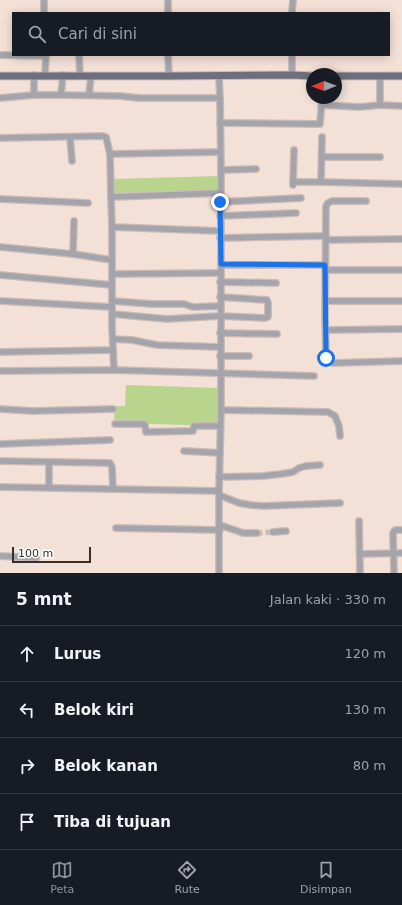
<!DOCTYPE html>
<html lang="id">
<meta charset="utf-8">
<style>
body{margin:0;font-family:"DejaVu Sans",sans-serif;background:#242831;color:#f1f3f6}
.compass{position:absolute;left:306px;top:68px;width:36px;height:36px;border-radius:50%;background:#171b24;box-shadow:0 2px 10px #0003;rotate:269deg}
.scale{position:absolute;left:12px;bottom:10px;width:79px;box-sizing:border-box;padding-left:4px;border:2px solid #352e2b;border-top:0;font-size:11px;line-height:14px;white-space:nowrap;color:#352e2b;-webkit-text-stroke:3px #fff;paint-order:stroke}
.stop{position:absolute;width:12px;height:12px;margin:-9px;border:3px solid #1a73e8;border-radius:50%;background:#fff}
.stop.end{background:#1a73e8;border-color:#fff;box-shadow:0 1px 4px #0008}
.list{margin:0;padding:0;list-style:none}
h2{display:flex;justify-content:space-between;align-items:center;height:52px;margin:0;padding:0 16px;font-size:17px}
h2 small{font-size:13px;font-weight:400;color:#9ea1a6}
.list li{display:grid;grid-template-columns:26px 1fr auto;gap:12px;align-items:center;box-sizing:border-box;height:56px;padding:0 16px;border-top:1px solid #363941}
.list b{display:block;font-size:15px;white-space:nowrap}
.list em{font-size:13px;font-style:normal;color:#9ea1a6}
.icon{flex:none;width:22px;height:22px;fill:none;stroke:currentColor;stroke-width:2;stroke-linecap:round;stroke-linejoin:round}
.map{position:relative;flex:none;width:402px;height:573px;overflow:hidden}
.search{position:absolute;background:#171b24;box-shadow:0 2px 10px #0003;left:12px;right:12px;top:12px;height:44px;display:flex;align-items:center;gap:10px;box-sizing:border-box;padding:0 14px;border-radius:0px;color:#9ea1a6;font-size:15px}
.sheet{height:276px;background:#171b24}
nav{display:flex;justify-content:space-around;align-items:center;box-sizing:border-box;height:56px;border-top:1px solid #363941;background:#171b24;font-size:11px;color:#9ea1a6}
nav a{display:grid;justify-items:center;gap:2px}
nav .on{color:#8c9099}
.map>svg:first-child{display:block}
</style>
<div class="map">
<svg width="402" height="573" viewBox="0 0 402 573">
<rect width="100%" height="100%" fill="#f3e0d7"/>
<g fill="#b9d58d">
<polygon points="218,176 218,190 114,193 114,179"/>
<polygon points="126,385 219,388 217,426 117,423 114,421 115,406 125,406"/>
</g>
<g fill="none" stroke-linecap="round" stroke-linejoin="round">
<polyline stroke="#cdbcb5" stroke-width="5.5" stroke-dasharray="5.5 3" stroke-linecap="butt" points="257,533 273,532"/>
<g stroke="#cdbcb5" stroke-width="8">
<g id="minor">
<polyline points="44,0 44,13"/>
<polyline points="168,0 168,13"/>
<polyline points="292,13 293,0"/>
<polyline points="0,55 46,56"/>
<polyline points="79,55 80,75"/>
<polyline points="168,55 169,76"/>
<polyline points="45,75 46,55"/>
<polyline points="292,75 292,55"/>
<polyline points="219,76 220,98 221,170 221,410 219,491 219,573"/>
<polyline points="34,95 34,75"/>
<polyline points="61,95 63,75"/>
<polyline points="89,95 91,76"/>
<polyline points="0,98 34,95 61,95 120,96 139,98 220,98"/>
<polyline points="322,105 360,107 380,105 402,106"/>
<polyline points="380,105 380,76"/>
<polyline points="220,123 319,124 320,124 322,98"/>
<polyline points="70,137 72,161"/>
<polyline points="0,138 103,136 106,137 110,154 111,197 112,227 112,327 114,370"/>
<polyline points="110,154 220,152"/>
<polyline points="322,157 380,157"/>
<polyline points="221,170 256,169"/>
<polyline points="293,182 321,182 402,184"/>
<polyline points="321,182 322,137"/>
<polyline points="293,185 294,150"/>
<polyline points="111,197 220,193"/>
<polyline points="0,199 88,203"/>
<polyline points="366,201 332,201 328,203 326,206 325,314 326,358 329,361 333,363 402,361"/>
<polyline points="220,202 301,198"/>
<polyline points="220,216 296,213"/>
<polyline points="112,227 220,231"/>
<polyline points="220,238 326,236"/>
<polyline points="326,240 402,239"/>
<polyline points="0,247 73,254 112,260"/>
<polyline points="73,254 74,221"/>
<polyline points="221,265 325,265"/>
<polyline points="325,270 402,270"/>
<polyline points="112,274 220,273"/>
<polyline points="0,275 112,285"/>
<polyline points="220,282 276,283"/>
<polyline points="0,301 112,307"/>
<polyline points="112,301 152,304 184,304 193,307 220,306"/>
<polyline points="326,301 402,301"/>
<polyline points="112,314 167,319 220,316 265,318 268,317 268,303 267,300 220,297"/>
<polyline points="326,330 402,329"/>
<polyline points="220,333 277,334"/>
<polyline points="113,339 132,340 157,345 220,347"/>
<polyline points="0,352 113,350"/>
<polyline points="220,356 249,356"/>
<polyline points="0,371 114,370 314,376"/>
<polyline points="0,409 33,411 113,409"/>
<polyline points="221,410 328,412 335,416 339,426 340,436"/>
<polyline points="115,424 144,424 145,425 146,432 193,431 194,426 220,426"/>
<polyline points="0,444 110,440"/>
<polyline points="184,451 220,453"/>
<polyline points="0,461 110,463 112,467 113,489"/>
<polyline points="49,462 49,488"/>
<polyline points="219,477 263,476 281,474 293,472 299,468 306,466 320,465"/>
<polyline points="0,487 219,491"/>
<polyline points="219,495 239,503 251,505 264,506 340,503"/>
<polyline points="359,521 360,573"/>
<polyline points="220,525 243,533 257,533"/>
<polyline points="116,528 220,530"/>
<polyline points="273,532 286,531"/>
<polyline points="360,554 402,553"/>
<polyline points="0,556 36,558"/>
<polyline points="394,573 393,533 395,530 402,530"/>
</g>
</g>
<g stroke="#cdbcb5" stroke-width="9">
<g id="major">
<polyline points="0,76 169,76 292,75 312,76"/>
<polyline points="336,76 402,76"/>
</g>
</g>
<use href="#minor" stroke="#a4a4ac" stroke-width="5.5"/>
<use href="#major" stroke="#6e6f7c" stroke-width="7"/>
</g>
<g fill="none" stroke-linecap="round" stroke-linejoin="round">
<polyline stroke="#1a73e8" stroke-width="5" points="220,202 221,264 325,265 326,358"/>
</g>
</svg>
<svg class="compass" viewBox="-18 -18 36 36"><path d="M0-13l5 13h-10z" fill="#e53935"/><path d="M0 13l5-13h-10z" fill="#9ea1a6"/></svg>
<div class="scale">100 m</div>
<div class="stop" style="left:326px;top:358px"></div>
<div class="stop end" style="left:220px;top:202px"></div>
<div class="search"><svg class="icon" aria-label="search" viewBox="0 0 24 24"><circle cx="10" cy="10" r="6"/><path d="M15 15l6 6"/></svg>Cari di sini</div>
</div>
<section class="sheet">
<h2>5 mnt<small>Jalan kaki · 330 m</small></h2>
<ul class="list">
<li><svg class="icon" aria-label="ahead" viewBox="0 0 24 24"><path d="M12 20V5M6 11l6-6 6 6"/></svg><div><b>Lurus</b></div><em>120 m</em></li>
<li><svg class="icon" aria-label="left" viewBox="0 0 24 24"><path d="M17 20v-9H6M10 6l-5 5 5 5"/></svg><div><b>Belok kiri</b></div><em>130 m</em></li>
<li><svg class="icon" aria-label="right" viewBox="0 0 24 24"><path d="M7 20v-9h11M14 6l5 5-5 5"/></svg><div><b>Belok kanan</b></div><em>80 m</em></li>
<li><svg class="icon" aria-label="arrive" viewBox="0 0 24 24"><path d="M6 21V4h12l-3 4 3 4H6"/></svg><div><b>Tiba di tujuan</b></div></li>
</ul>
</section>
<nav>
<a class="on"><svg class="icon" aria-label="map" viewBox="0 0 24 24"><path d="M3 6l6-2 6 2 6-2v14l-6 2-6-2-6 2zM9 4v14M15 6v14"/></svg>Peta</a>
<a><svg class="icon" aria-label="directions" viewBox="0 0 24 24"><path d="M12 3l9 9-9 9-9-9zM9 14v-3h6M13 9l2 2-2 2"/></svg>Rute</a>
<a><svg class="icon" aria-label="saved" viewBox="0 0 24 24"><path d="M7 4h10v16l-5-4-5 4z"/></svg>Disimpan</a>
</nav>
